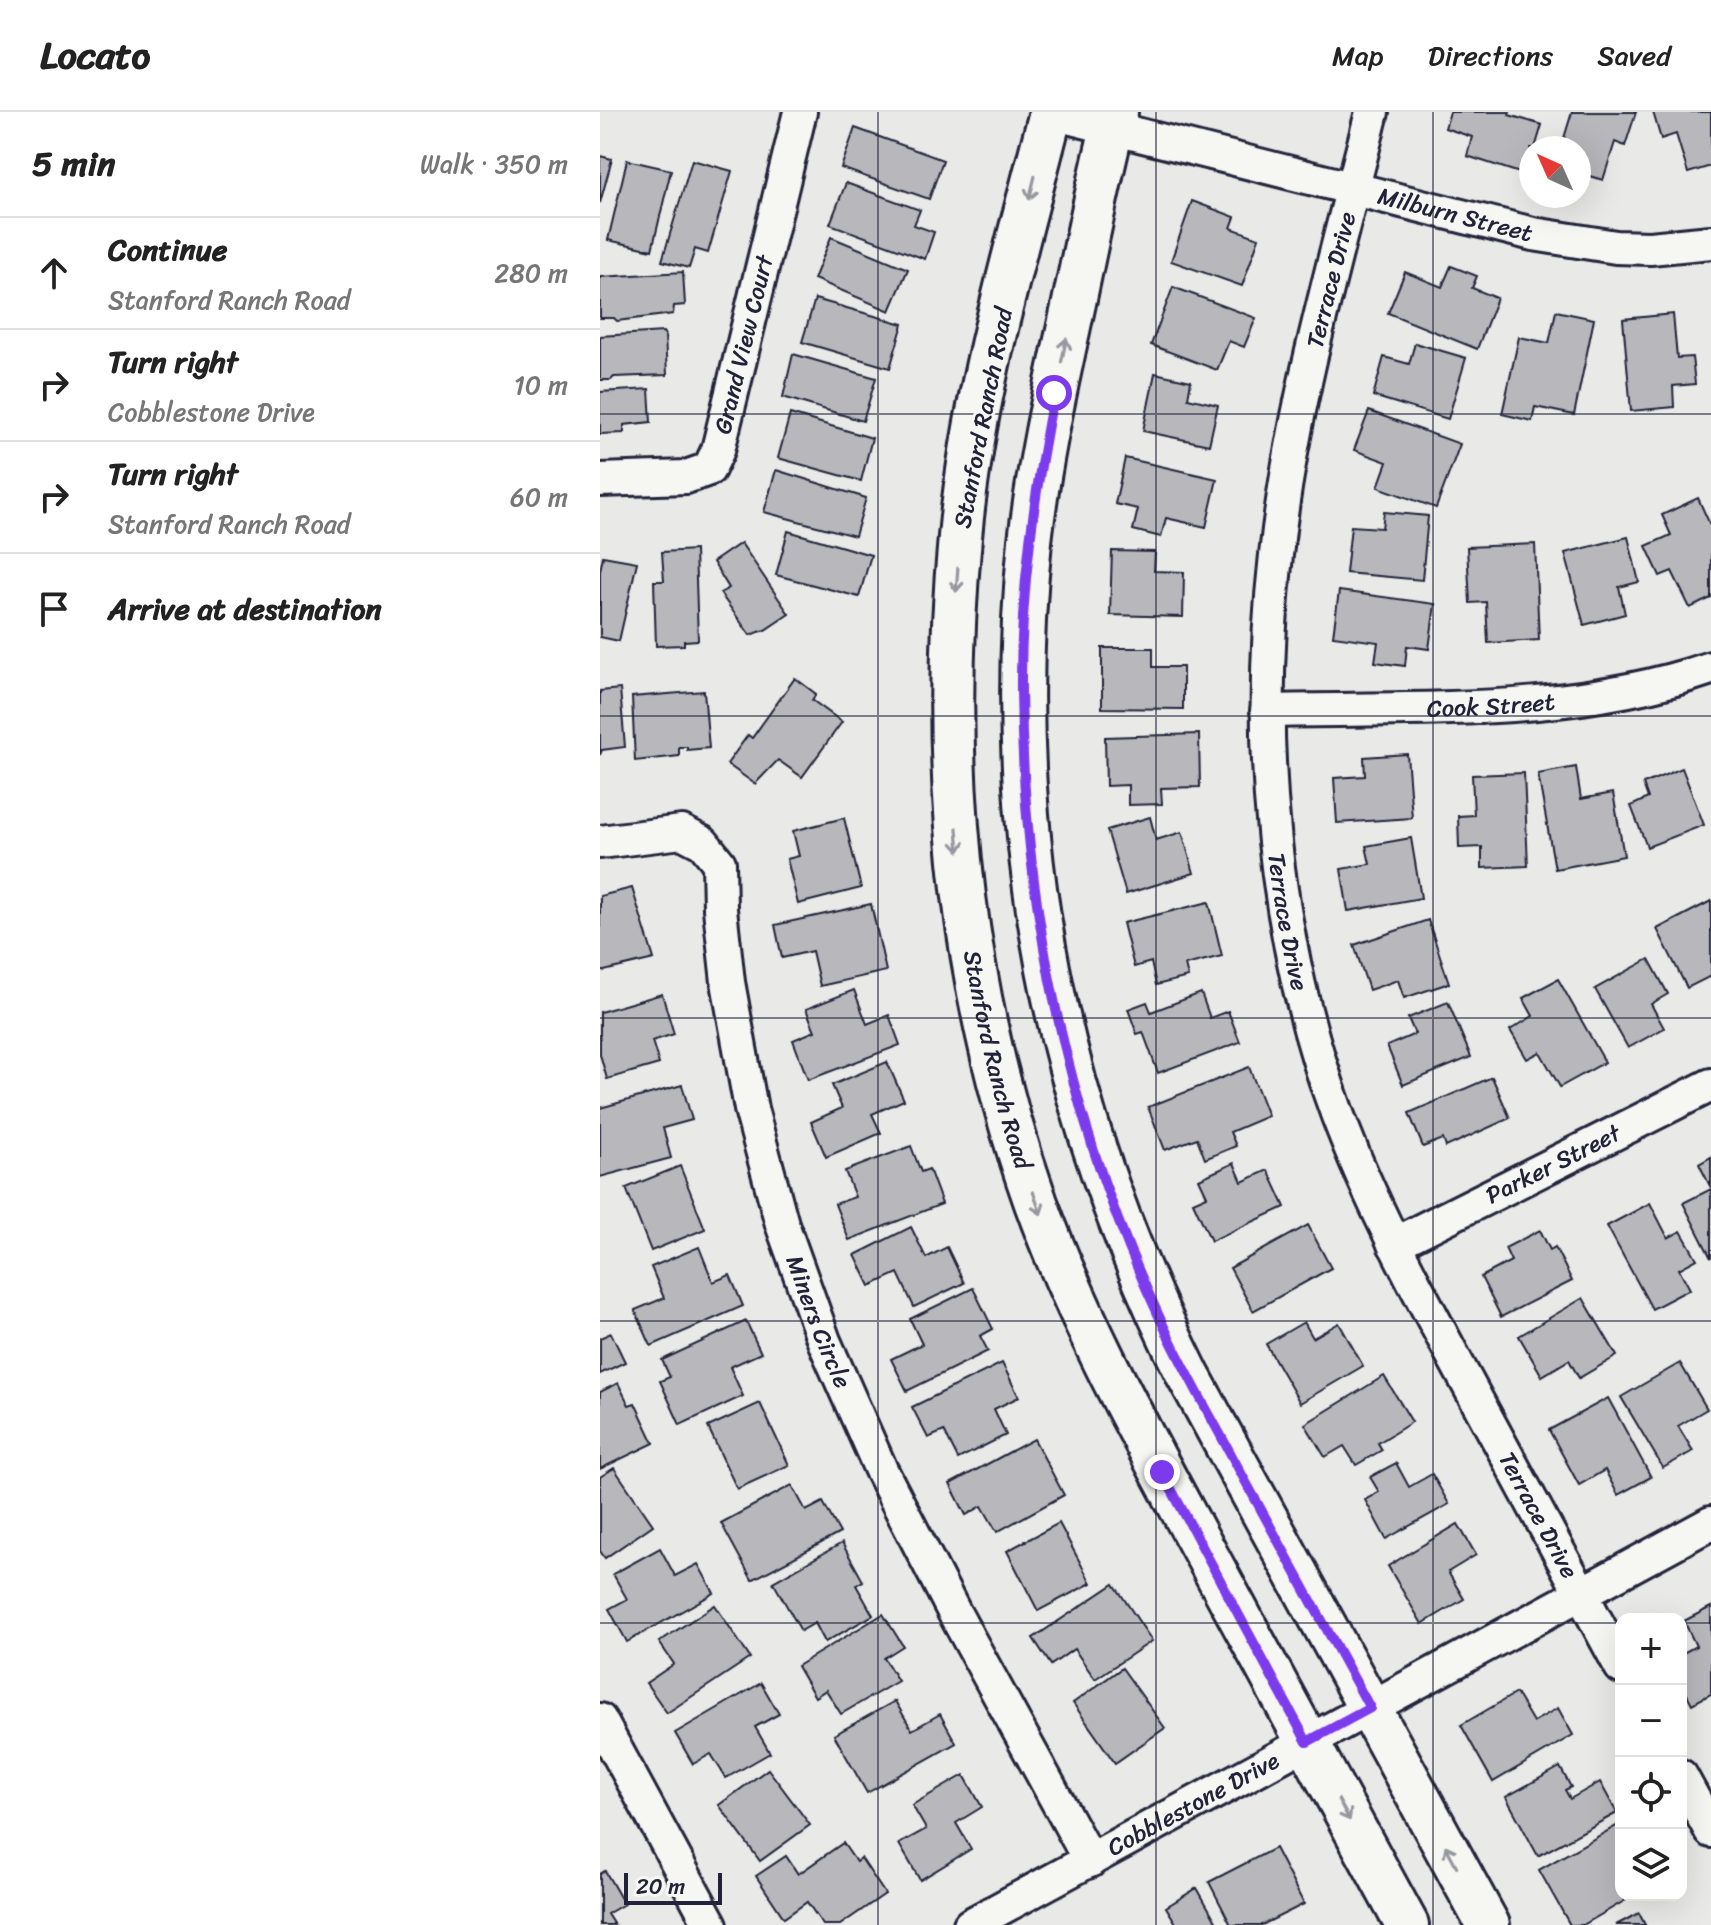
<!DOCTYPE html>
<meta charset="utf-8">
<style>
body{margin:0;font-family:Sriracha,sans-serif;background:#f6f6f6;color:#222}
.controls{position:absolute;right:24px;bottom:24px;display:grid;overflow:hidden;border-radius:16px;box-shadow:0 8px 32px #0002}
.controls button{width:72px;height:72px;display:grid;place-items:center;padding:0;border:0;border-bottom:2px solid #e0e0e0;background:#fff;color:#222;font:40px sans-serif}
.compass{position:absolute;left:919px;top:24px;width:72px;height:72px;border-radius:50%;background:#fff;box-shadow:0 8px 32px #0002;rotate:315deg}
.scale{position:absolute;left:24px;bottom:20px;width:98px;box-sizing:border-box;padding-left:8px;border:4px solid #22223b;border-top:0;font-size:22px;line-height:28px;white-space:nowrap;color:#22223b;-webkit-text-stroke:6px #f6f6f2;paint-order:stroke}
.stop{position:absolute;width:24px;height:24px;margin:-18px;border:6px solid #7c3aed;border-radius:50%;background:#fff}
.stop.end{background:#7c3aed;border-color:#fff;box-shadow:0 2px 8px #0008}
.list{margin:0;padding:0;list-style:none}
h2{display:flex;justify-content:space-between;align-items:center;height:104px;margin:0;padding:0 32px;font-size:34px}
h2 small{font-size:26px;font-weight:400;color:#767676}
.list li{display:grid;grid-template-columns:52px 1fr auto;gap:24px;align-items:center;box-sizing:border-box;height:112px;padding:0 32px;border-top:2px solid #e0e0e0}
.list b{display:block;font-size:30px;white-space:nowrap}
.list p{margin:0;font-size:26px;white-space:nowrap;color:#767676}
.list em{font-size:26px;font-style:normal;color:#767676}
.icon{flex:none;width:44px;height:44px;fill:none;stroke:currentColor;stroke-width:2;stroke-linecap:round;stroke-linejoin:round}
.map{position:relative;flex:none;width:1111px;height:1813px;overflow:hidden}
header{display:flex;align-items:center;gap:48px;box-sizing:border-box;height:112px;padding:0 40px;background:#fff;border-bottom:2px solid #e0e0e0}
header strong{font-size:38px}
nav{display:flex;gap:44px;margin-inline-start:auto;font-size:28px}
main{display:flex}
aside{flex:1;background:#fff}
.map>svg:first-child{display:block}
</style>
<header>
<strong>Locato</strong>
<nav><a>Map</a><a>Directions</a><a>Saved</a></nav>
</header>
<main>
<aside>
<h2>5 min<small>Walk · 350 m</small></h2>
<ul class="list">
<li><svg class="icon" aria-label="ahead" viewBox="0 0 24 24"><path d="M12 20V5M6 11l6-6 6 6"/></svg><div><b>Continue</b><p>Stanford Ranch Road</p></div><em>280 m</em></li>
<li><svg class="icon" aria-label="right" viewBox="0 0 24 24"><path d="M7 20v-9h11M14 6l5 5-5 5"/></svg><div><b>Turn right</b><p>Cobblestone Drive</p></div><em>10 m</em></li>
<li><svg class="icon" aria-label="right" viewBox="0 0 24 24"><path d="M7 20v-9h11M14 6l5 5-5 5"/></svg><div><b>Turn right</b><p>Stanford Ranch Road</p></div><em>60 m</em></li>
<li><svg class="icon" aria-label="arrive" viewBox="0 0 24 24"><path d="M6 21V4h12l-3 4 3 4H6"/></svg><div><b>Arrive at destination</b></div></li>
</ul>
</aside>
<div class="map">
<svg width="1111" height="1813" viewBox="0 0 1111 1813">
<rect width="100%" height="100%" fill="#e9e9e7"/>
<filter id="ink" filterUnits="userSpaceOnUse"><feTurbulence type="fractalNoise" baseFrequency=".0125" numOctaves="2"/><feDisplacementMap in="SourceGraphic" scale="16" xChannelSelector="R" yChannelSelector="G"/><feConvolveMatrix kernelMatrix="1 2 1 2 8 2 1 2 1" color-interpolation-filters="sRGB"/></filter>
<g filter="url(#ink)">
<g fill="#b8b8bc" stroke="#22223b" stroke-width="2">
<polygon points="850,0 910,0 909,3 942,13 935,36 931,36 931,48 926,63 867,44 872,25 845,16"/>
<polygon points="972,0 1036,0 1025,34 1015,30 1003,68 979,61 979,36 961,36"/>
<polygon points="1053,0 1111,0 1111,54 1088,61 1076,22 1061,27"/>
<polygon points="255,16 343,48 329,87 241,56"/>
<polygon points="0,44 12,47 0,91"/>
<polygon points="27,48 71,58 52,138 8,128"/>
<polygon points="92,48 132,59 108,141 95,137 89,156 62,149"/>
<polygon points="246,71 320,98 314,113 334,120 325,147 230,112"/>
<polygon points="592,89 635,105 631,116 659,126 642,174 571,149"/>
<polygon points="231,125 308,157 290,199 214,167"/>
<polygon points="851,154 877,164 872,176 897,186 877,237 788,201 805,160 842,175"/>
<polygon points="83,160 85,193 74,194 73,202 17,209 14,206 0,206 0,165"/>
<polygon points="573,175 656,206 644,235 629,229 617,258 551,233"/>
<polygon points="215,187 303,212 290,256 202,230"/>
<polygon points="956,199 994,207 974,303 935,295 932,309 902,302 919,225 949,231"/>
<polygon points="1073,202 1077,246 1092,245 1095,272 1073,274 1074,295 1031,299 1023,207"/>
<polygon points="63,220 65,223 67,263 14,265 11,268 0,268 0,224"/>
<polygon points="815,231 866,246 848,307 773,284 784,245 809,252"/>
<polygon points="193,242 276,266 263,309 183,285"/>
<polygon points="555,261 591,269 588,286 618,293 609,333 543,319"/>
<polygon points="49,277 51,310 24,313 24,321 0,322 0,280"/>
<polygon points="769,299 860,332 836,396 778,375 787,350 754,338"/>
<polygon points="190,302 272,326 261,369 178,346"/>
<polygon points="525,346 617,367 606,415 566,406 561,425 533,418 538,397 515,392"/>
<polygon points="176,358 266,386 255,424 164,400"/>
<polygon points="1098,386 1111,415 1111,486 1090,496 1072,459 1060,464 1046,434 1071,423 1062,403"/>
<polygon points="784,400 828,404 822,468 746,461 751,414 782,416"/>
<polygon points="188,419 271,443 259,485 176,463"/>
<polygon points="1028,425 1039,470 1019,475 1025,502 984,513 965,441"/>
<polygon points="141,431 189,502 165,518 150,523 120,481 129,476 113,450"/>
<polygon points="935,432 939,528 888,531 886,490 870,491 867,435"/>
<polygon points="95,438 98,528 84,529 84,533 56,534 54,469 64,469 62,440"/>
<polygon points="512,439 555,440 554,459 584,460 583,505 510,503"/>
<polygon points="3,444 37,450 19,529 0,525 0,459"/>
<polygon points="739,479 835,492 829,537 807,534 805,554 775,550 778,530 733,524"/>
<polygon points="502,536 553,536 553,555 583,555 583,597 502,596"/>
<polygon points="195,566 216,582 212,588 242,610 202,665 178,648 155,672 127,652 148,623 152,626"/>
<polygon points="20,577 25,635 2,638 0,643 0,579"/>
<polygon points="104,579 109,636 87,638 87,635 79,635 79,644 35,649 32,585"/>
<polygon points="599,622 600,675 561,676 562,692 528,693 528,673 506,674 505,625"/>
<polygon points="807,642 812,706 737,711 734,666 765,664 764,645"/>
<polygon points="976,655 981,687 1013,681 1024,744 955,757 938,662"/>
<polygon points="1082,656 1104,713 1047,735 1031,694 1048,686 1043,672"/>
<polygon points="924,661 928,754 882,756 882,735 859,736 858,704 874,703 872,663"/>
<polygon points="550,705 556,728 582,720 594,761 526,782 507,718"/>
<polygon points="244,706 261,776 198,792 187,747 199,744 193,719"/>
<polygon points="811,726 821,786 748,799 741,757 770,752 766,734"/>
<polygon points="32,776 54,847 0,860 0,784"/>
<polygon points="1111,789 1111,864 1087,876 1057,817"/>
<polygon points="609,790 622,844 585,853 588,865 556,873 551,850 534,855 523,811"/>
<polygon points="271,792 286,859 220,874 212,839 182,846 175,813"/>
<polygon points="828,808 849,871 804,886 798,868 769,878 754,833"/>
<polygon points="1049,847 1068,882 1051,892 1064,916 1028,936 995,877"/>
<polygon points="958,867 1005,950 960,975 940,940 927,947 910,918 933,904 923,886"/>
<polygon points="254,878 267,912 289,903 300,933 208,968 193,928 215,919 206,897"/>
<polygon points="601,881 610,906 628,899 640,930 558,961 543,920 537,922 528,897 547,890 551,900"/>
<polygon points="62,882 74,922 52,929 59,952 7,967 0,942 0,900"/>
<polygon points="848,890 871,945 803,973 787,934 815,922 808,906"/>
<polygon points="287,950 304,988 272,1002 281,1021 226,1045 211,1010 242,996 232,973"/>
<polygon points="649,955 668,1004 630,1020 636,1034 605,1047 597,1026 565,1038 548,995"/>
<polygon points="892,965 910,1006 846,1035 843,1027 823,1035 809,1001"/>
<polygon points="82,973 92,1008 63,1016 71,1046 0,1065 0,996"/>
<polygon points="311,1034 321,1060 329,1057 342,1092 249,1128 235,1092 255,1085 245,1059"/>
<polygon points="1111,1045 1111,1076 1099,1052"/>
<polygon points="634,1051 642,1070 668,1058 685,1095 611,1129 593,1090 607,1084 599,1067"/>
<polygon points="80,1054 105,1117 51,1139 26,1076"/>
<polygon points="1111,1077 1111,1146 1083,1091"/>
<polygon points="1050,1091 1068,1126 1081,1119 1097,1147 1079,1157 1090,1177 1052,1197 1007,1114"/>
<polygon points="708,1113 731,1156 653,1199 630,1156"/>
<polygon points="311,1115 326,1146 347,1135 364,1171 314,1195 298,1161 270,1174 255,1143"/>
<polygon points="940,1118 950,1138 955,1135 972,1169 901,1205 881,1165 911,1149 905,1136"/>
<polygon points="99,1135 113,1170 130,1163 143,1194 51,1234 35,1198 64,1186 51,1155"/>
<polygon points="373,1176 393,1217 380,1224 388,1239 307,1279 291,1247 322,1232 310,1207"/>
<polygon points="983,1186 1017,1244 979,1266 969,1248 942,1264 919,1224"/>
<polygon points="146,1209 161,1241 130,1255 143,1284 80,1313 60,1269 70,1265 62,1248"/>
<polygon points="704,1210 713,1226 739,1211 763,1254 700,1291 666,1232"/>
<polygon points="11,1221 25,1250 0,1262 0,1226"/>
<polygon points="402,1251 419,1285 394,1297 406,1323 358,1347 344,1319 328,1326 312,1295"/>
<polygon points="1080,1251 1107,1297 1078,1314 1093,1339 1063,1356 1021,1285"/>
<polygon points="784,1264 812,1310 778,1331 782,1338 756,1353 744,1334 725,1345 705,1312"/>
<polygon points="18,1271 29,1293 35,1291 54,1331 0,1357 0,1280"/>
<polygon points="1008,1286 1051,1365 1018,1383 1005,1358 979,1373 949,1318"/>
<polygon points="160,1291 189,1353 137,1377 108,1315"/>
<polygon points="434,1327 464,1383 397,1420 382,1394 366,1403 350,1372"/>
<polygon points="796,1351 809,1375 832,1362 849,1392 786,1427 765,1388 779,1380 770,1365"/>
<polygon points="14,1356 53,1413 5,1446 0,1439 0,1365"/>
<polygon points="192,1373 206,1399 223,1390 240,1421 152,1468 121,1411"/>
<polygon points="459,1411 491,1471 438,1499 407,1439"/>
<polygon points="858,1412 876,1443 848,1460 864,1487 822,1512 788,1454"/>
<polygon points="242,1431 263,1469 256,1473 273,1503 225,1530 215,1511 201,1519 173,1470"/>
<polygon points="60,1436 75,1464 98,1452 114,1481 27,1530 9,1497 27,1487 13,1462"/>
<polygon points="514,1472 552,1529 495,1567 474,1537 451,1553 433,1526"/>
<polygon points="115,1493 150,1546 67,1601 46,1571 74,1552 59,1530"/>
<polygon points="1111,1495 1111,1582 1092,1592 1081,1571 1081,1542 1096,1534 1084,1509"/>
<polygon points="283,1502 303,1534 284,1546 298,1569 241,1602 226,1578 215,1585 197,1554"/>
<polygon points="522,1556 565,1616 515,1651 473,1591"/>
<polygon points="161,1571 179,1602 155,1615 170,1641 126,1666 111,1642 93,1652 75,1621"/>
<polygon points="916,1581 933,1610 958,1596 973,1623 893,1670 861,1613"/>
<polygon points="295,1589 312,1618 340,1602 356,1631 267,1681 234,1623"/>
<polygon points="960,1655 971,1675 965,1678 970,1687 1000,1670 1017,1701 938,1744 906,1685"/>
<polygon points="168,1657 210,1713 160,1749 119,1693"/>
<polygon points="364,1663 382,1695 356,1711 371,1737 320,1768 299,1732 326,1717 312,1693"/>
<polygon points="1020,1712 1021,1756 1017,1758 1021,1765 1019,1777 1026,1788 983,1813 970,1813 939,1758"/>
<polygon points="243,1731 256,1750 261,1746 285,1782 240,1813 223,1813 207,1790 184,1806 156,1764 186,1744 198,1762"/>
<polygon points="675,1736 704,1792 662,1813 631,1813 609,1770"/>
<polygon points="5,1759 24,1792 7,1802 14,1813 0,1813 0,1762"/>
<polygon points="597,1776 618,1813 577,1813 566,1795"/>
<polygon points="1039,1801 1045,1813 1016,1813"/>
</g>
<g fill="none" stroke-linecap="round" stroke-linejoin="round">
<g stroke="#22223b" stroke-width="38">
<g id="minor">
<path id="s1" d="M448,0l485,122 83,13 34,1 61,-6"/>
<path id="s2" d="M772,0c-36,146 -80,293 -96,443 -21,187 -3,385 62,561 33,88 78,171 122,253 53,100 107,199 161,298"/>
<path id="s3" d="M0,368l86,-3 23,-8 9,-19 82,-338"/>
<path id="s4" d="M667,599c147,-4 302,6 444,-43"/>
<path id="s5" d="M0,730l82,-10 21,11 16,20 1,46 8,73 23,127 31,115 42,117 57,129 73,142 136,249"/>
<path id="s6" d="M794,1132l317,-159"/>
<polyline points="0,1608 111,1813"/>
<polyline points="1081,1664 1111,1719"/>
<path id="s7" d="M370,1813l741,-402"/>
</g>
</g>
<g stroke="#22223b" stroke-width="48">
<g id="major">
<path id="s8" d="M451,0c-35,140 -78,281 -91,425 -21,226 0,452 76,666 42,116 101,223 159,331 70,130 141,261 212,391"/>
<path d="M516,0c-16,63 -29,128 -42,191 -17,79 -35,158 -44,238 -30,295 26,570 158,834l300,550"/>
</g>
</g>
<use href="#minor" stroke="#f6f6f2" stroke-width="32"/>
<use href="#major" stroke="#f6f6f2" stroke-width="42"/>
</g>
<defs><path id="oneway-shaft" d="M-6 0H5M1.5-3L5.5 0L1.5 3" fill="none" stroke-width="1.6" stroke-linecap="round" stroke-linejoin="round" transform="scale(2)"/></defs>
<g stroke="#9797a0">
<use href="#oneway-shaft" transform="translate(432 76) rotate(104)"/>
<use href="#oneway-shaft" transform="translate(464 238) rotate(-78)"/>
<use href="#oneway-shaft" transform="translate(357 468) rotate(94)"/>
<use href="#oneway-shaft" transform="translate(358 728) rotate(85)"/>
<use href="#oneway-shaft" transform="translate(437 1091) rotate(71)"/>
<use href="#oneway-shaft" transform="translate(744 1698) rotate(61)"/>
<use href="#oneway-shaft" transform="translate(851 1744) rotate(-118)"/>
</g>
</g>
<g fill="none" stroke-linecap="round" stroke-linejoin="round" filter="url(#ink)">
<path stroke="#7c3aed" stroke-width="10" d="M454,281c-19,98 -34,198 -33,298 2,214 46,429 137,623 25,55 56,108 84,161 43,78 85,156 128,233l-63,34 -145,-270"/>
</g>
<path fill="none" stroke="#22223b" stroke-width="2" stroke-opacity="0.55" d="M278,0v1813M556,0v1813M833,0v1813M0,302h1111M0,604h1111M0,906h1111M0,1209h1111M0,1511h1021M1081,1511h30"/>
<g text-anchor="middle" stroke-width="6" stroke-linejoin="round" paint-order="stroke">
<g font-size="24" fill="#22223b" stroke="#f6f6f2">
<text dy="8" stroke="none"><textPath href="#s1" startOffset="420">Milburn Street</textPath></text>
<text transform="translate(731 168) rotate(-76)" y="8">Terrace Drive</text>
<text dy="8" stroke="none"><textPath href="#s3" startOffset="240">Grand View Court</textPath></text>
<text transform="translate(383 306) rotate(-79)" y="8">Stanford Ranch Road</text>
<text dy="8" stroke="none"><textPath href="#s4" startOffset="224">Cook Street</textPath></text>
<text dy="8" stroke="none"><textPath href="#s2" startOffset="822">Terrace Drive</textPath></text>
<text dy="8" stroke="none"><textPath href="#s8" startOffset="962">Stanford Ranch Road</textPath></text>
<text dy="8" stroke="none"><textPath href="#s6" startOffset="178">Parker Street</textPath></text>
<text dy="8" stroke="none"><textPath href="#s5" startOffset="604">Miners Circle</textPath></text>
<text dy="8" stroke="none"><textPath href="#s2" startOffset="1470">Terrace Drive</textPath></text>
<text dy="8" stroke="none"><textPath href="#s7" startOffset="254">Cobblestone Drive</textPath></text>
</g>
</g>
</svg>
<div class="controls">
<button>+</button>
<button>−</button>
<button><svg class="icon" aria-label="locate" viewBox="0 0 24 24"><circle cx="12" cy="12" r="6"/><path d="M12 2v4M12 18v4M2 12h4M18 12h4"/></svg></button>
<button><svg class="icon" aria-label="layers" viewBox="0 0 24 24"><path d="M12 4l9 5-9 5-9-5zM3 14l9 5 9-5"/></svg></button>
</div>
<svg class="compass" viewBox="-18 -18 36 36"><path d="M0-13l5 13h-10z" fill="#e53935"/><path d="M0 13l5-13h-10z" fill="#767676"/></svg>
<div class="scale">20 m</div>
<div class="stop" style="left:454px;top:281px"></div>
<div class="stop end" style="left:562px;top:1360px"></div>
</div>
</main>
